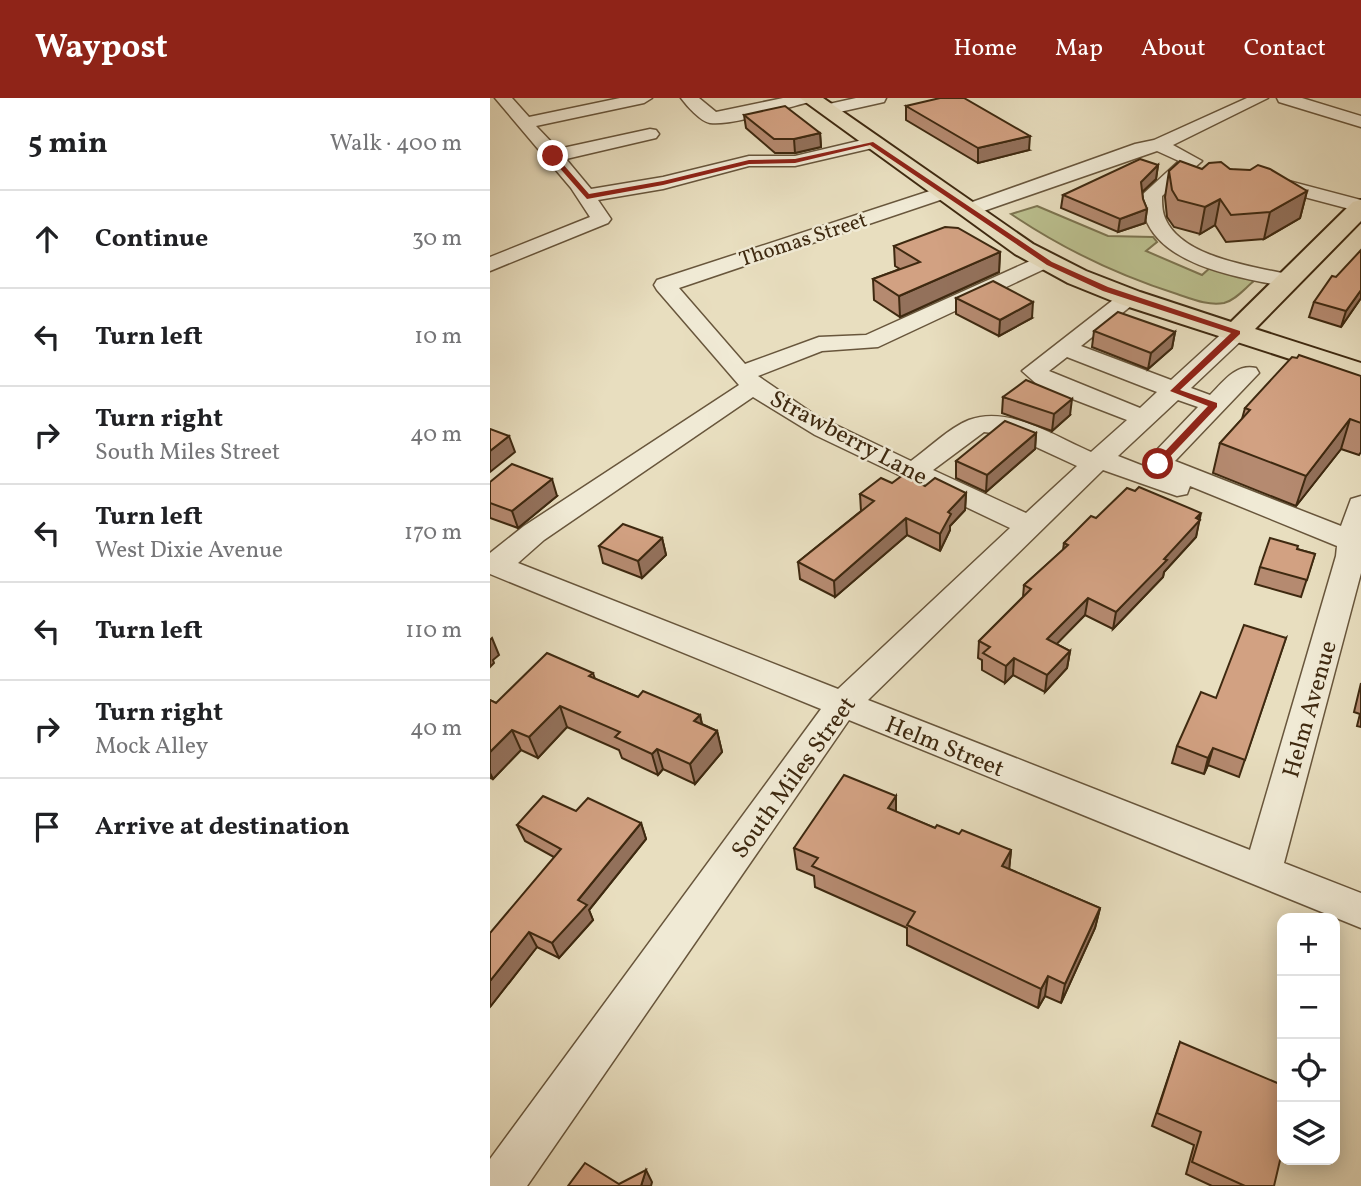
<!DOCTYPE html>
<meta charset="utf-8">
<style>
body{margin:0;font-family:Vollkorn,serif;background:#f6f6f6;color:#202124}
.controls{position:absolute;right:21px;bottom:21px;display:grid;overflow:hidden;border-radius:14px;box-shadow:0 4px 18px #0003}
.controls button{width:63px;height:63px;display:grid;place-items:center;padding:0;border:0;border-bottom:2px solid #e0e0e0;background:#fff;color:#202124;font:35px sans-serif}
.stop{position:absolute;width:21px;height:21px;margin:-16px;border:5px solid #8f2418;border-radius:50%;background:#fff}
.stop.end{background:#8f2418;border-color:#fff;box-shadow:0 2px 7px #0008}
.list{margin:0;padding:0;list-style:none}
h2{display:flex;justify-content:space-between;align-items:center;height:91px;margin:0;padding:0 28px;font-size:30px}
h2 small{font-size:23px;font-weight:400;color:#757577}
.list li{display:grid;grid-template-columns:46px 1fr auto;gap:21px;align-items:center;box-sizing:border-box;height:98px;padding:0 28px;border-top:2px solid #e0e0e0}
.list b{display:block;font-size:26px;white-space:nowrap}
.list p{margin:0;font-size:23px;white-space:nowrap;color:#757577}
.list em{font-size:23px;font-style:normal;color:#757577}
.icon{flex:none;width:38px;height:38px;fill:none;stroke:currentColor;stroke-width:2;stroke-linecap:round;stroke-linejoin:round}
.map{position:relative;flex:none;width:871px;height:1088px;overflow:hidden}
header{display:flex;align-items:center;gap:42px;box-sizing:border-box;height:98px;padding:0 35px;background:#8f2418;color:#fff}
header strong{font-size:33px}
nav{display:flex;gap:38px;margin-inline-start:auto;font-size:24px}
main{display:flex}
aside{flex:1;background:#fff}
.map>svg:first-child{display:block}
</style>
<header>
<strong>Waypost</strong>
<nav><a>Home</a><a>Map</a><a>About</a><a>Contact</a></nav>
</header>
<main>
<aside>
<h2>5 min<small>Walk · 400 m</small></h2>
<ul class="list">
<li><svg class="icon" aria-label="ahead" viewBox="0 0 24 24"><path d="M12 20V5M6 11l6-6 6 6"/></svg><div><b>Continue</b></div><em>30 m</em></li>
<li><svg class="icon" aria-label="left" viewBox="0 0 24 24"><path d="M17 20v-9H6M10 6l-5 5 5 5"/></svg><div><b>Turn left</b></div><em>10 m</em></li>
<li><svg class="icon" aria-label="right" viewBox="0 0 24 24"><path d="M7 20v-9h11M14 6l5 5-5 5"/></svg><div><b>Turn right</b><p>South Miles Street</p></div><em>40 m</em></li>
<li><svg class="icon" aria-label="left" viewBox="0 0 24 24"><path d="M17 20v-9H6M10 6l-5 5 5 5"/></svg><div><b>Turn left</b><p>West Dixie Avenue</p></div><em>170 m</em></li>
<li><svg class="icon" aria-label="left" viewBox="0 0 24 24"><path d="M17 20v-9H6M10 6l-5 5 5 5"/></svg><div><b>Turn left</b></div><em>110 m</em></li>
<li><svg class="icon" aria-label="right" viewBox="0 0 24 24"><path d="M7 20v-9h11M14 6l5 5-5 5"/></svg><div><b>Turn right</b><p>Mock Alley</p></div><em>40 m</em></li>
<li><svg class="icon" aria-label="arrive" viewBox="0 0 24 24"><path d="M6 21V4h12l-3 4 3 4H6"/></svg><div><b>Arrive at destination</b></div></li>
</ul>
</aside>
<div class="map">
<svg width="871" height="1088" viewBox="0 0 871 1088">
<rect width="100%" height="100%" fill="#e8debf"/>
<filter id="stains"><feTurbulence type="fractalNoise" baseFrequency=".00286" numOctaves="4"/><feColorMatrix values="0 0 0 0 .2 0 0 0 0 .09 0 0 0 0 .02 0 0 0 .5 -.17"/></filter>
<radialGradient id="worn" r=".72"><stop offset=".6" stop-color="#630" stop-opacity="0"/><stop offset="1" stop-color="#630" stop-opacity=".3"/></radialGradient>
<path fill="#bbc08f" stroke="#7c7450" stroke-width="2" d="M547,108l71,30 45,1 4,5 -11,9 56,24 9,-8 43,14c-9,7 -18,19 -30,22 -16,3 -32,-4 -47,-9 -60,-19 -114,-45 -166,-80z"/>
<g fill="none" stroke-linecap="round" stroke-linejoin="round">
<g stroke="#68563c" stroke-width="3">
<g id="minor">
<polygon points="5,0 22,0 39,19 130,0 162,0 154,5 46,28 68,51 160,31 166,32 169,36 166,40 76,61 101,91 173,79 259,58 305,58 381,40 390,45 387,49 305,68 259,68 173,91 108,102 121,121 118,125 0,173 0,159 100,119 81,90"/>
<path d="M191,0h18l17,14 67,-14h28l-2,4c-24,6 -76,24 -99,21 -10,-2 -23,-17 -29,-25z"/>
<polygon points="366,0 396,0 394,4 336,17 328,12 330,8"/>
<path d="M757,0h21l-95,47 29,16 -40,35c0,7 0,15 3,22 17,41 93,49 131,58l3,5 -3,5 -8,1c-45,-9 -126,-20 -143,-70 -3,-6 -2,-15 -3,-22l37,-34 -22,-10 -182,63h-14l-3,-4 3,-4 174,-62 19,-4z"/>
<polygon points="787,0 812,0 871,18 871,29 789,4"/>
<polygon points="776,77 871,102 871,114 769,87 767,83"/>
<path d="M452,89l7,2 3,4 -3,4 -270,91 66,76 74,-27 47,-2 173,-78h14l4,4 -4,4 -175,82 -56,4 -64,25 57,39 96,46c18,-13 38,-33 58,-41 40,-15 87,17 122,32l36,-32 -88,-34 -17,-15 100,-78h16l3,5 -60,48 90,34 58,-53h16l3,5 -3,5 -54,51 19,7c13,-13 26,-32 46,-27l3,5 -84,88 166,65 10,-27 10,-3v77l-77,290 77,30v35l-512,-208 -322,466h-37v-27l331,-450 -331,-135v-21l34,-27 215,-141 -82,-95 -3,-5 3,-5zM577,259l90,35 -17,16 -91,-37zM263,299l62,38 195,93 -172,161 -320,-126 26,-23zM688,302l20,7 -49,51 -4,6 1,3 -28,-11zM494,334l26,3 67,31 -51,47 -93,-43zM613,372l74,26 10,-2 3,-8 147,60 -1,10 -86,294 -382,-150z"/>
</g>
</g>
<g stroke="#3e2910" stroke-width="4">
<polygon id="major" points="310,0 333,0 543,146 596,173 650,194 741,224 863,104 871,102 871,123 765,231 871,265 871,284 630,206 578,185 525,156"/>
</g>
<use href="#minor" fill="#f0ead5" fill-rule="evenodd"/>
<use href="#major" fill="#e8debf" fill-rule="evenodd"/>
</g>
<g fill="#b58a70" stroke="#3e2910" stroke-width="2">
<polygon points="416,8 539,52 488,65 416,22"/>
<polygon points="254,17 330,35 331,49 305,55 285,55 256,30"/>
<polygon points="668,67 666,81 652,94 653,101 657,111 655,125 628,134 571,110 573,97"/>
<polygon points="712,71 740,71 817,93 810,120 774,141 736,144 725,127 710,136 684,129 677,119 675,99 679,73"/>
<polygon points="404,148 510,154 509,174 410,219 384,202 383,181 410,171 405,168"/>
<polygon points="466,200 542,220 509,238 466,216"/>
<polygon points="871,200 851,229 819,219 824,204"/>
<polygon points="604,233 685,234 682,250 658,271 602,249"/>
<polygon points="871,278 871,354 869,357 851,351 806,408 723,375 730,345 752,321 755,310"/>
<polygon points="513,299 580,317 562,333 512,315"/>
<polygon points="546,335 545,351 496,394 466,380 466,363"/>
<polygon points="0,384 67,398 28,430 0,420"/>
<polygon points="402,385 435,388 476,395 475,412 460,428 460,432 450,453 417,437 345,499 310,481 308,464 371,413 370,396"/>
<polygon points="606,420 709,422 706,439 674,474 673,479 623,531 595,517 566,546 580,553 577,570 555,594 523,577 515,585 492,572 492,562 488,560 489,543 533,499 534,487 573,452 574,445"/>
<polygon points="172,440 176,457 152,480 113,465 109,448"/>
<polygon points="807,451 825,456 811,499 765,486 770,469"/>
<polygon points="796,540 749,679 718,667 714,676 682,665 687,648 726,600"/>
<polygon points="103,575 105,581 148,599 210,617 212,626 227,633 232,654 205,686 173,671 168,677 132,660 129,652 77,629 48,660 31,652 3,681 0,680 0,602 6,605"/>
<polygon points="871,585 871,629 867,628 870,616 864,614"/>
<polygon points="86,713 151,725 156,741 99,812 103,822 69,860 47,849 0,909 64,759 35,743 27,727"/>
<polygon points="406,714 445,730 521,752 519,771 610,810 605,830 571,905 555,898 548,910 417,847 417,830 325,789 324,778 307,771 304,750"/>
<polygon points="690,944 784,1088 722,1088 696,1076 704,1047 662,1028"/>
</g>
<g fill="#93715b" stroke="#3e2910" stroke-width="2">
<polygon points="330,35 331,49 305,55 304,41"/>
<polygon points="540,38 539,52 488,65 488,50"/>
<polygon points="668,67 666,81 649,97 651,84"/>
<polygon points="817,93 810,120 774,141 780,114"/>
<polygon points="730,101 725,127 710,136 715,109"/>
<polygon points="657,111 655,125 628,134 630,121"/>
<polygon points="510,154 509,174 410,219 409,198"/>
<polygon points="871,192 871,200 851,229 856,213"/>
<polygon points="543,204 542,220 509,238 510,222"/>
<polygon points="685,234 682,250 658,271 661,255"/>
<polygon points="582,301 580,317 562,333 564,316"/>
<polygon points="860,321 851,351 806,408 816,378"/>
<polygon points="546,335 545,351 496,394 497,377"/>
<polygon points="19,338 25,354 0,374 0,353"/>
<polygon points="62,381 67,398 28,430 22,413"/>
<polygon points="476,395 475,412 460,428 460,432 450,453 450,436 458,414"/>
<polygon points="711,415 706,439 674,474 673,479 623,531 626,514 674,461"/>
<polygon points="416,420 417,437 345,499 344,483"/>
<polygon points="172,440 176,457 152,480 148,463"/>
<polygon points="598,500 595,517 555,558 557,541"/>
<polygon points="2,540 9,557 3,562 4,565 0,569 0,542"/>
<polygon points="580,553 577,570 555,594 557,577"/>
<polygon points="524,560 523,577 515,585 516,568"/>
<polygon points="70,608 77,629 48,660 39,639"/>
<polygon points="210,617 214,638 204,623"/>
<polygon points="22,632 31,652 3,681 0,675 0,654"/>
<polygon points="227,633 232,654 205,686 200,666"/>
<polygon points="723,650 718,667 714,676 718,660"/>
<polygon points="167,651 173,671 168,677 162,656"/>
<polygon points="406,698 406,720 398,710"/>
<polygon points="151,725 156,741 99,812 103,822 69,860 62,845 88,802"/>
<polygon points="521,752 519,773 512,768"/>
<polygon points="610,810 605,830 571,905 575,886"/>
<polygon points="39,834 47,849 0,909 0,883"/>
<polygon points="558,878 555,898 548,910 551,891"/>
<polygon points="156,1072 162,1084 161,1088 151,1088"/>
</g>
<g fill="#d2a182" stroke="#3e2910" stroke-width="2">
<polygon points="450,0 474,0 540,38 488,50 416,8"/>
<polygon points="295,8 330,35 304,41 284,41 254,17"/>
<polygon points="650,61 668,67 651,84 653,101 657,111 630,121 573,97"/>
<polygon points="690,63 712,71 719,65 731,64 740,71 760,72 768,67 780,71 817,93 780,114 741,117 730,101 715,109 688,102 682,92 679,73"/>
<polygon points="455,129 468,130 510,154 409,198 383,181 430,164 404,148"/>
<polygon points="871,152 871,192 856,213 824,204 842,178 846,179"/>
<polygon points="503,183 543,204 510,222 466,200"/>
<polygon points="628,214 685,234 661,255 604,233"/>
<polygon points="809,257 871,278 871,325 860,321 816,378 730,345 760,312 755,310 802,259 807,260"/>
<polygon points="536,282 582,301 564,316 513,299"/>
<polygon points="515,323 546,335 497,377 466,363"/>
<polygon points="0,331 19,338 0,353"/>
<polygon points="22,366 62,381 22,413 0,405 0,384"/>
<polygon points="413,377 435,388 445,380 476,395 458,414 461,416 450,436 416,420 344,483 308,464 384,403 370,396 391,380 402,385"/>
<polygon points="649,389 711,415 706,420 710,422 674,461 677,462 626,514 598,500 557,541 580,553 557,577 524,560 516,568 493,555 500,549 489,543 541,491 534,487 578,447 574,445 601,418 606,420 637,390 645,393"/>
<polygon points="133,426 172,440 148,463 109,448"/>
<polygon points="780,440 808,448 807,451 825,456 817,482 770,469"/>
<polygon points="754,527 796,540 755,662 723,650 718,660 687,648 711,594 726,600"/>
<polygon points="57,555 103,575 99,578 148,599 153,593 210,617 204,623 227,633 200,666 167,651 162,656 125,639 130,634 70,608 39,639 22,632 0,654 0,602 6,605"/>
<polygon points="354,677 406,698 398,710 445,730 447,727 469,736 472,732 521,752 512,768 610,810 575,886 558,878 551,891 417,827 425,814 322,768 328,760 304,750"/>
<polygon points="53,698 86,713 98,700 151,725 88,802 97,807 62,845 39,834 0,883 0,835 71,751 27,727"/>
<polygon points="690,944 792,987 792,1054 784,1088 755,1088 702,1064 711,1034 667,1015"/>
<polygon points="95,1065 129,1086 156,1072 151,1088 78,1088"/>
</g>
<polygon fill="#8f2418" points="383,44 562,164 618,189 750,233 750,236 690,292 727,305 727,309 671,368 665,368 665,364 718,308 680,293 741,235 613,193 557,167 380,47 305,65 259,66 173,87 97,101 59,58 65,57 99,96 173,83 259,62 305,61"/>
<g text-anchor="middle" stroke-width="5" stroke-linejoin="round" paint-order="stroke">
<g font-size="21" fill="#3e2910" stroke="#f0ead5">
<text transform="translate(313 141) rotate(-18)" y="7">Thomas Street</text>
</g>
<g font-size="24" fill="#3e2910" stroke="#f0ead5">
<text transform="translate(359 339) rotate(28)" y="8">Strawberry Lane</text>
<text transform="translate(819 611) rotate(-74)" y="8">Helm Avenue</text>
<text transform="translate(455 648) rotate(22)" y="8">Helm Street</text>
<text transform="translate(303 679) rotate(-54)" y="8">South Miles Street</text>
</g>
</g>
<rect width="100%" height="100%" filter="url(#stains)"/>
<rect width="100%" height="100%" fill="url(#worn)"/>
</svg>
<div class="controls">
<button>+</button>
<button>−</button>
<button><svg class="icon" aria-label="locate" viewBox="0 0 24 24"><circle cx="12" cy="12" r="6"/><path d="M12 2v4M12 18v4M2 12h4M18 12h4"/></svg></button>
<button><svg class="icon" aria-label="layers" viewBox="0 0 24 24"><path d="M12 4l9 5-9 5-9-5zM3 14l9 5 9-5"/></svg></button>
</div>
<div class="stop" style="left:668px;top:366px"></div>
<div class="stop end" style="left:63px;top:58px"></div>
</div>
</main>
